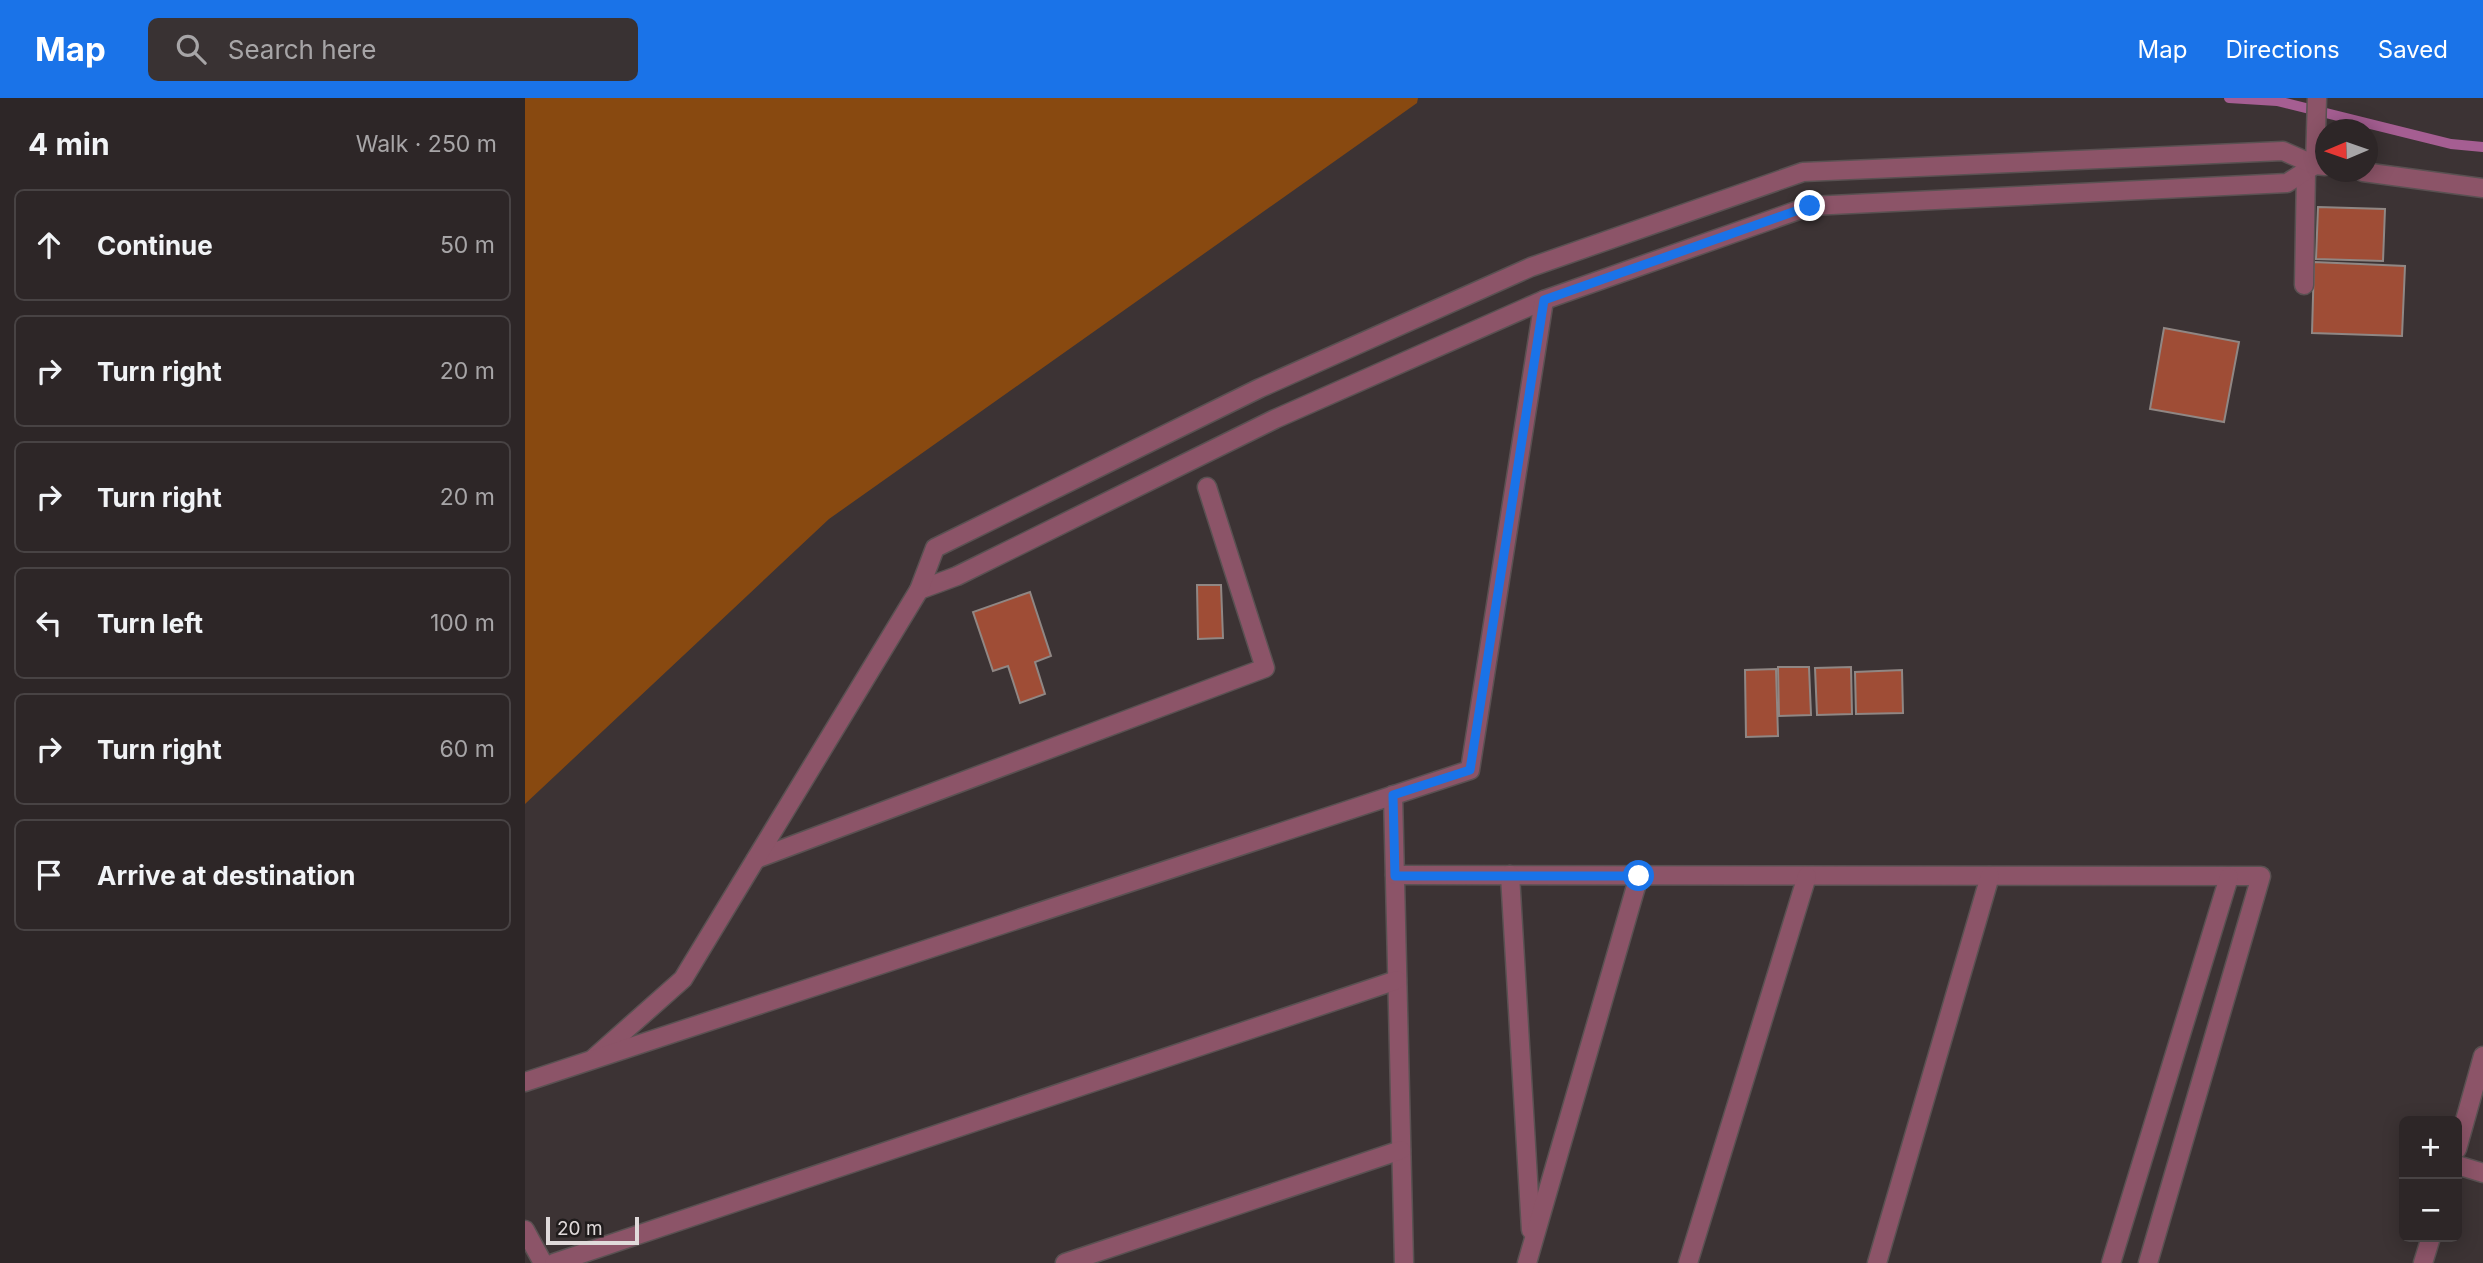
<!DOCTYPE html>
<meta charset="utf-8">
<style>
body{margin:0;font-family:Inter,sans-serif;background:#393233;color:#f1f3f6}
.controls{position:absolute;right:21px;bottom:21px;display:grid;overflow:hidden;border-radius:10px;box-shadow:0 4px 18px #0003}
.controls button{width:63px;height:63px;display:grid;place-items:center;padding:0;border:0;border-bottom:2px solid #484344;background:#2d2627;color:#f1f3f6;font:35px sans-serif}
.compass{position:absolute;left:1790px;top:21px;width:63px;height:63px;border-radius:50%;background:#2d2627;box-shadow:0 4px 18px #0003;rotate:268deg}
.scale{position:absolute;left:21px;bottom:18px;width:93px;box-sizing:border-box;padding-left:7px;border:4px solid #e0dada;border-top:0;font-size:19px;line-height:24px;white-space:nowrap;color:#e0dada;-webkit-text-stroke:5px #201c1c;paint-order:stroke}
.stop{position:absolute;width:21px;height:21px;margin:-16px;border:5px solid #1a73e8;border-radius:50%;background:#fff}
.stop.end{background:#1a73e8;border-color:#fff;box-shadow:0 2px 7px #0008}
.list{margin:0;padding:0;list-style:none}
h2{display:flex;justify-content:space-between;align-items:center;height:91px;margin:0;padding:0 28px;font-size:30px}
h2 small{font-size:23px;font-weight:400;color:#a7a5a7}
.list li{display:grid;grid-template-columns:46px 1fr auto;gap:21px;align-items:center;box-sizing:border-box;height:112px;margin:0 14px 14px;padding:0 14px;border:2px solid #484344;border-radius:10px}
.list b{display:block;font-size:26px;white-space:nowrap}
.list em{font-size:23px;font-style:normal;color:#a7a5a7}
.icon{flex:none;width:38px;height:38px;fill:none;stroke:currentColor;stroke-width:2;stroke-linecap:round;stroke-linejoin:round}
.map{position:relative;flex:none;width:1958px;height:1165px;overflow:hidden}
header{display:flex;align-items:center;gap:42px;box-sizing:border-box;height:98px;padding:0 35px;background:#1a73e8;color:#fff}
header strong{font-size:33px}
nav{display:flex;gap:38px;margin-inline-start:auto;font-size:24px}
.search{width:490px;height:63px;background:#393233;display:flex;align-items:center;gap:18px;box-sizing:border-box;padding:0 24px;border-radius:10px;color:#a7a5a7;font-size:26px}
main{display:flex}
aside{flex:1;background:#2d2627}
.map>svg:first-child{display:block}
</style>
<header>
<strong>Map</strong>
<div class="search"><svg class="icon" aria-label="search" viewBox="0 0 24 24"><circle cx="10" cy="10" r="6"/><path d="M15 15l6 6"/></svg>Search here</div>
<nav><a>Map</a><a>Directions</a><a>Saved</a></nav>
</header>
<main>
<aside>
<h2>4 min<small>Walk · 250 m</small></h2>
<ul class="list">
<li><svg class="icon" aria-label="ahead" viewBox="0 0 24 24"><path d="M12 20V5M6 11l6-6 6 6"/></svg><div><b>Continue</b></div><em>50 m</em></li>
<li><svg class="icon" aria-label="right" viewBox="0 0 24 24"><path d="M7 20v-9h11M14 6l5 5-5 5"/></svg><div><b>Turn right</b></div><em>20 m</em></li>
<li><svg class="icon" aria-label="right" viewBox="0 0 24 24"><path d="M7 20v-9h11M14 6l5 5-5 5"/></svg><div><b>Turn right</b></div><em>20 m</em></li>
<li><svg class="icon" aria-label="left" viewBox="0 0 24 24"><path d="M17 20v-9H6M10 6l-5 5 5 5"/></svg><div><b>Turn left</b></div><em>100 m</em></li>
<li><svg class="icon" aria-label="right" viewBox="0 0 24 24"><path d="M7 20v-9h11M14 6l5 5-5 5"/></svg><div><b>Turn right</b></div><em>60 m</em></li>
<li><svg class="icon" aria-label="arrive" viewBox="0 0 24 24"><path d="M6 21V4h12l-3 4 3 4H6"/></svg><div><b>Arrive at destination</b></div></li>
</ul>
</aside>
<div class="map">
<svg width="1958" height="1165" viewBox="0 0 1958 1165">
<rect width="100%" height="100%" fill="#3c3334"/>
<polygon fill="#884910" points="0,0 893,0 892,5 304,421 0,706"/>
<g fill="none" stroke-linecap="round" stroke-linejoin="round">
<polyline stroke="#a55e92" stroke-width="10" points="1704,0 1752,3 1926,46 1958,49"/>
</g>
<g fill="#9f4d36" stroke="#908784" stroke-width="2">
<polygon points="1793,109 1860,111 1858,163 1791,161"/>
<polygon points="1789,164 1880,168 1877,238 1787,235"/>
<polygon points="1639,230 1714,244 1699,324 1625,311"/>
<polygon points="672,487 696,487 698,540 673,541"/>
<polygon points="505,494 526,558 510,564 520,596 495,605 483,568 468,573 448,514"/>
<polygon points="1253,569 1284,569 1286,617 1254,618"/>
<polygon points="1326,569 1327,616 1292,617 1290,570"/>
<polygon points="1251,571 1253,638 1221,639 1220,572"/>
<polygon points="1377,572 1378,615 1331,616 1330,574"/>
</g>
<g fill="none" stroke-linecap="round" stroke-linejoin="round">
<g stroke="#5a5152" stroke-width="21">
<g id="minor">
<polyline points="1790,67 1792,0"/>
<polyline points="1838,74 1958,90"/>
<polyline points="1779,187 1781,73"/>
<polyline points="394,492 432,478 750,321 1019,202 1285,108 1762,85 1790,67"/>
<polyline points="868,697 879,1165"/>
<polyline points="231,761 740,570 682,389"/>
<polyline points="870,777 1736,778 1623,1165"/>
<polyline points="985,777 1006,1132"/>
<polyline points="69,960 158,881 394,492 410,450 735,290 1006,169 1278,74 1758,53 1790,67 1800,68"/>
<polyline points="0,984 945,672 1019,202"/>
<polyline points="1932,1051 1958,958"/>
<polyline points="1932,1067 1958,1075"/>
<polyline points="0,1132 18,1165"/>
<polyline points="29,1165 872,882"/>
<polyline points="540,1165 876,1052"/>
<polyline points="1002,1165 1114,778"/>
<polyline points="1163,1165 1282,778"/>
<polyline points="1352,1165 1465,778"/>
<polyline points="1586,1165 1704,779"/>
<polyline points="1898,1165 1906,1139"/>
</g>
</g>
<use href="#minor" stroke="#8c5468" stroke-width="18"/>
</g>
<g fill="none" stroke-linecap="round" stroke-linejoin="round">
<polyline stroke="#1a73e8" stroke-width="9" points="1114,778 870,778 868,697 945,672 1019,202 1285,108"/>
</g>
</svg>
<div class="controls">
<button>+</button>
<button>−</button>
</div>
<svg class="compass" viewBox="-18 -18 36 36"><path d="M0-13l5 13h-10z" fill="#e53935"/><path d="M0 13l5-13h-10z" fill="#a7a5a7"/></svg>
<div class="scale">20 m</div>
<div class="stop" style="left:1114px;top:778px"></div>
<div class="stop end" style="left:1285px;top:108px"></div>
</div>
</main>
